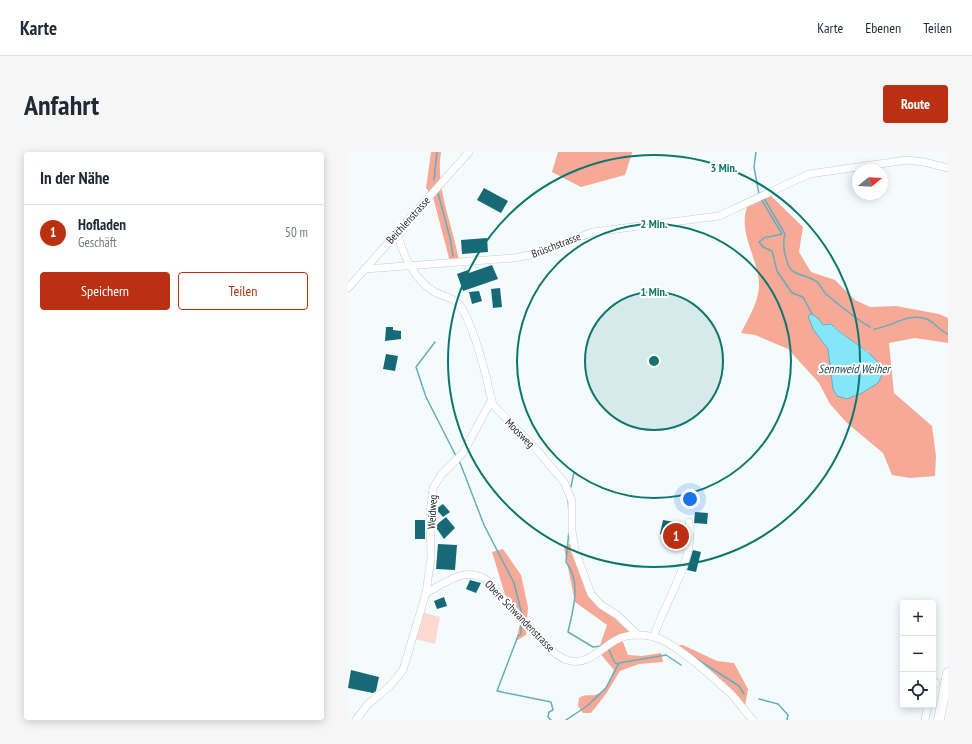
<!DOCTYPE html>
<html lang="de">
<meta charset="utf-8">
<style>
body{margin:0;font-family:"PT Sans Narrow",sans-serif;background:#f6f6f7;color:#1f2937}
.controls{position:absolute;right:12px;bottom:12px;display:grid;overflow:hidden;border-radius:4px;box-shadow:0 2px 10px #0003}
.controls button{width:36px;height:36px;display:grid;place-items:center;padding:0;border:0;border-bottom:1px solid #e0e1e3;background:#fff;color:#1f2937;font:20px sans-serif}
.compass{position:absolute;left:504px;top:12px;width:36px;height:36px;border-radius:50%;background:#fff;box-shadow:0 2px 10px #0003;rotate:72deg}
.you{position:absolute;left:342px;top:347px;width:14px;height:14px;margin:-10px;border:3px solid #fff;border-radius:50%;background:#1a73e8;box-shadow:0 0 0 6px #1a73e833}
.badge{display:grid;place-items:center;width:26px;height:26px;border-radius:50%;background:#bb3012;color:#fff;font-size:13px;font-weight:700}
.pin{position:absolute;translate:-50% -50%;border:2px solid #fff;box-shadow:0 1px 4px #0006}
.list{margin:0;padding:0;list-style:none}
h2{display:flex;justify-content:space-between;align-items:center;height:52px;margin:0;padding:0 16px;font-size:17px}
h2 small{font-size:13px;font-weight:400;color:#747a83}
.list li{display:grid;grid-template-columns:26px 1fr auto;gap:12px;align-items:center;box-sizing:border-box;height:56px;padding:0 16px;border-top:1px solid #e0e1e3}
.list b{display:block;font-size:15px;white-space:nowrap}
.list p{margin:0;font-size:13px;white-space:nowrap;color:#747a83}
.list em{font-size:13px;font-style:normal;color:#747a83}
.actions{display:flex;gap:8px;padding:12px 16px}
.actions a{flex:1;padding:9px 0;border:1px solid #bb3012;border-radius:4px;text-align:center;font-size:14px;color:#bb3012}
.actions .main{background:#bb3012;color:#fff}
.icon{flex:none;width:22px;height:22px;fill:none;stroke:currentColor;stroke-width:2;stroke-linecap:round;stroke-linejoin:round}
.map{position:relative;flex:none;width:600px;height:568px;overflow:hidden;border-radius:4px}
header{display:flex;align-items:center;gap:24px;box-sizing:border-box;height:56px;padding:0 20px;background:#fff;border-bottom:1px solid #e0e1e3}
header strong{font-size:19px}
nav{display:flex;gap:22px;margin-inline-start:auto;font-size:14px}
.intro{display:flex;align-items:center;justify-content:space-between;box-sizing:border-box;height:96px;padding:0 24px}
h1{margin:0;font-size:28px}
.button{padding:10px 18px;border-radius:4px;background:#bb3012;color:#fff;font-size:14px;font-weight:700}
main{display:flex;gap:24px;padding:0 24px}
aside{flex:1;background:#fff;border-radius:4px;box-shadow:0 2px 10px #0003}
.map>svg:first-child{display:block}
</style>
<header>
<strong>Karte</strong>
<nav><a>Karte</a><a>Ebenen</a><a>Teilen</a></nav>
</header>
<div class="intro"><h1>Anfahrt</h1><a class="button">Route</a></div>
<main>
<aside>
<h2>In der Nähe<small></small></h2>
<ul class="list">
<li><span class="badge">1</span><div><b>Hofladen</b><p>Geschäft</p></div><em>50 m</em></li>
</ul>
<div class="actions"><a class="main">Speichern</a><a>Teilen</a></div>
</aside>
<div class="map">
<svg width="600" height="568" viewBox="0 0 600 568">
<rect width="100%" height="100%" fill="#f3fbfd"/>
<polygon fill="#fddad1" points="74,460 92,465 87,492 67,487"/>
<g fill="#f6a997" fill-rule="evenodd">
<path d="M83,0h10c-6,36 12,73 18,109l-9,1 -17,-65 -7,-9z"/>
<polygon points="210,0 284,0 284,1 277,23 233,35 204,20"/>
<path d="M421,42l34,33 -4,25 12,20 24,8 20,20 15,7 26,-1 43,8 9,4v25l-33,-5 -26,5 5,50 38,33 4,30 -1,20 -25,2 -18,-3 -9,-22 -36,-30 -17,-19 -11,-21 -31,-34 -33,-14 -14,-2c7,-14 17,-30 18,-46 1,-27 -23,-55 -11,-82zM471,167l4,6 8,-1 21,17 17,11 9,31 -16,10 -29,-4 -5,-40 -15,-20z"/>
<path d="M224,390l14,42 49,50 -14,3 7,18 14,1 19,-3 2,9 -24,2 -19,7 -14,23 -15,19h-8l-5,-7 1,-8c6,-4 9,-2 16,-3 11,-3 14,-15 19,-25l-16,-19 9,-26 -32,-23 -11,-54z"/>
<polygon points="155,397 173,423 180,455 178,483 168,489 173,468 158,446 144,400"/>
<polygon points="325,493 335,493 369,509 386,511 400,537 397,554"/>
</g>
<path fill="#84e6f9" stroke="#68adbb" d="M464,162l7,5 4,6 8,-1c18,18 36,22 52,45l-1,6 -4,8 -16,10 -15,6 -10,-3 -4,-7 -5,-40 -15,-20 -5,-13z"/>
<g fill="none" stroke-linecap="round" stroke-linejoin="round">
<g stroke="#68adbb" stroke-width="1.5">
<polyline points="408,0 406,15 411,42"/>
<polyline points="86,28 89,0"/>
<polyline points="90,41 102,86 105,104"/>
<polyline points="413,47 434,82 416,86 411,90 415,95 424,99 429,119 444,141 455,145 464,162"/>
<path d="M414,47l3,1 20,34c-3,10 0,23 4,33 5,9 21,8 29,16 3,3 5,7 7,10 9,8 34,28 45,34"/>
<path d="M526,177c18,-2 34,-17 53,-10 8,4 13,12 21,15"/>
<polyline points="87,190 68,215 78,245 108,304"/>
<polyline points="111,308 136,373 166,431 174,463"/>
<polyline points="223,335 226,320"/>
<polyline points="220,346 221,361"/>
<path d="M221,378l-3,32c16,21 7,47 2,70l25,15 8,-1"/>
<polyline points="173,471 173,482 170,484 149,539 203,550 205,558 201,560 200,565 203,568"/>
<polyline points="260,496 267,511 270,512"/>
<polyline points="344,504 391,534 396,542"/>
<polyline points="411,547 430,552 440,563 439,568"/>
<polyline points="218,568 239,554 258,536 271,511 318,503 333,513"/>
</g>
</g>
<g fill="#176977">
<polygon points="136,36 160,49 153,61 129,48"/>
<polygon points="139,86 140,100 114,102 113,88"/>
<polygon points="144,113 150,127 115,139 109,122 120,118 121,121"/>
<polygon points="152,136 154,155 145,156 143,137"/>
<polygon points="131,139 134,149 124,152 121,140"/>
<polygon points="38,175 45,175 45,178 53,179 53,187 37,189"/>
<polygon points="38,202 50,204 47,219 35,217"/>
<polygon points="95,352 102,360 95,365 88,357"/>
<polygon points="347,360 360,361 359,372 346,371"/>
<polygon points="98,365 107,376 96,387 87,374"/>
<rect x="67" y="368" width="10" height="19"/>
<polygon points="315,368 332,371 329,386 312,382"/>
<polygon points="90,392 109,393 107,418 88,417"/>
<polygon points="345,398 353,400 348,420 339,418"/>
<polygon points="122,428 133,431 128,441 118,437"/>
<polygon points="96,445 99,454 89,457 86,449"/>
<polygon points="3,518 31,525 28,539 25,541 0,536"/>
</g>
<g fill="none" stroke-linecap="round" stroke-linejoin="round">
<g stroke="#c4cdce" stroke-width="8">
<g id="minor">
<path d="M49,81c6,21 17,46 36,58 8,5 19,6 25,12 13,15 24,58 29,77 2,9 3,18 7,26l42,43 28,33 8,19v30l3,20 16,43 10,11 16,10 21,20"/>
<polyline points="17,117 166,106 187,102 245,80 371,64 461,22 559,8 576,10 600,16"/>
<polyline points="0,136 121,0"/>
<polyline points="78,441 83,406 82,362 85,336 93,323 115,301 143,249"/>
<path d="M306,484c10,-33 43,-80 35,-114"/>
<polyline points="585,533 588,531"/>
<path d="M8,568l12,-16 21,-17 14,-17 23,-77c21,-11 40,-28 62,-12 18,18 57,72 79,79 21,7 34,-13 51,-21 10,-5 25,-5 36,-2 21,5 61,42 77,57 8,8 14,18 22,26"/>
<polyline points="577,568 580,553"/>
</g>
</g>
<g stroke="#c4cdce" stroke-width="11">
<polyline id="highway" points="591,568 600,521"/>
</g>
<use href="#minor" stroke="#fff" stroke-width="7"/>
<use href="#highway" stroke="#fff" stroke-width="10"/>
</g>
<circle cx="306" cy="209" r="69" fill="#0f766e" fill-opacity=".12"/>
<g fill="none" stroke="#0f766e" stroke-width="2">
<circle cx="306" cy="209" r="69"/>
<circle cx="306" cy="209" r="137"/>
<circle cx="306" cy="209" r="206"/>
</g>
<g text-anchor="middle" stroke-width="4" stroke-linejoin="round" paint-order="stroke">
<g font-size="11" fill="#252829" stroke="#fff">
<text transform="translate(60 68) rotate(-48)" y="4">Beichlenstrasse</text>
<text transform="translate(208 93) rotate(-21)" y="4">Brüschstrasse</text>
<text transform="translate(172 281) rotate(45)" y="4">Moosweg</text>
<text transform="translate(84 360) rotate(-87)" y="4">Weidweg</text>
<text transform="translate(172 464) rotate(46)" y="4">Obere Schwandenstrasse</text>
</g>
<g font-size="12" font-style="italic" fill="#1b4850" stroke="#fff">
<text x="506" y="221">Sennweid Weiher</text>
</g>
</g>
<circle cx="306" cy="209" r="6" fill="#0f766e" stroke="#fff" stroke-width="2"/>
<g font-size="12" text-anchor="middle" font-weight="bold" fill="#0f766e" stroke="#fff" stroke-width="4" stroke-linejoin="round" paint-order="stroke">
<text x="376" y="20">3 Min.</text>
<text x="306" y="76">2 Min.</text>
<text x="306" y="144">1 Min.</text>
</g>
</svg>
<div class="controls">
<button>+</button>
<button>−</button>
<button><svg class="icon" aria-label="locate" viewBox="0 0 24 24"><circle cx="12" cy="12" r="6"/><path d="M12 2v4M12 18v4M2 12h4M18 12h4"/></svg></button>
</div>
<svg class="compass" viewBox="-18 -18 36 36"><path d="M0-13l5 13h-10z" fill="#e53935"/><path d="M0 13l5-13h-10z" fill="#747a83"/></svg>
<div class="you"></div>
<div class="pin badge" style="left:328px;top:384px">1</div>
</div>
</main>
